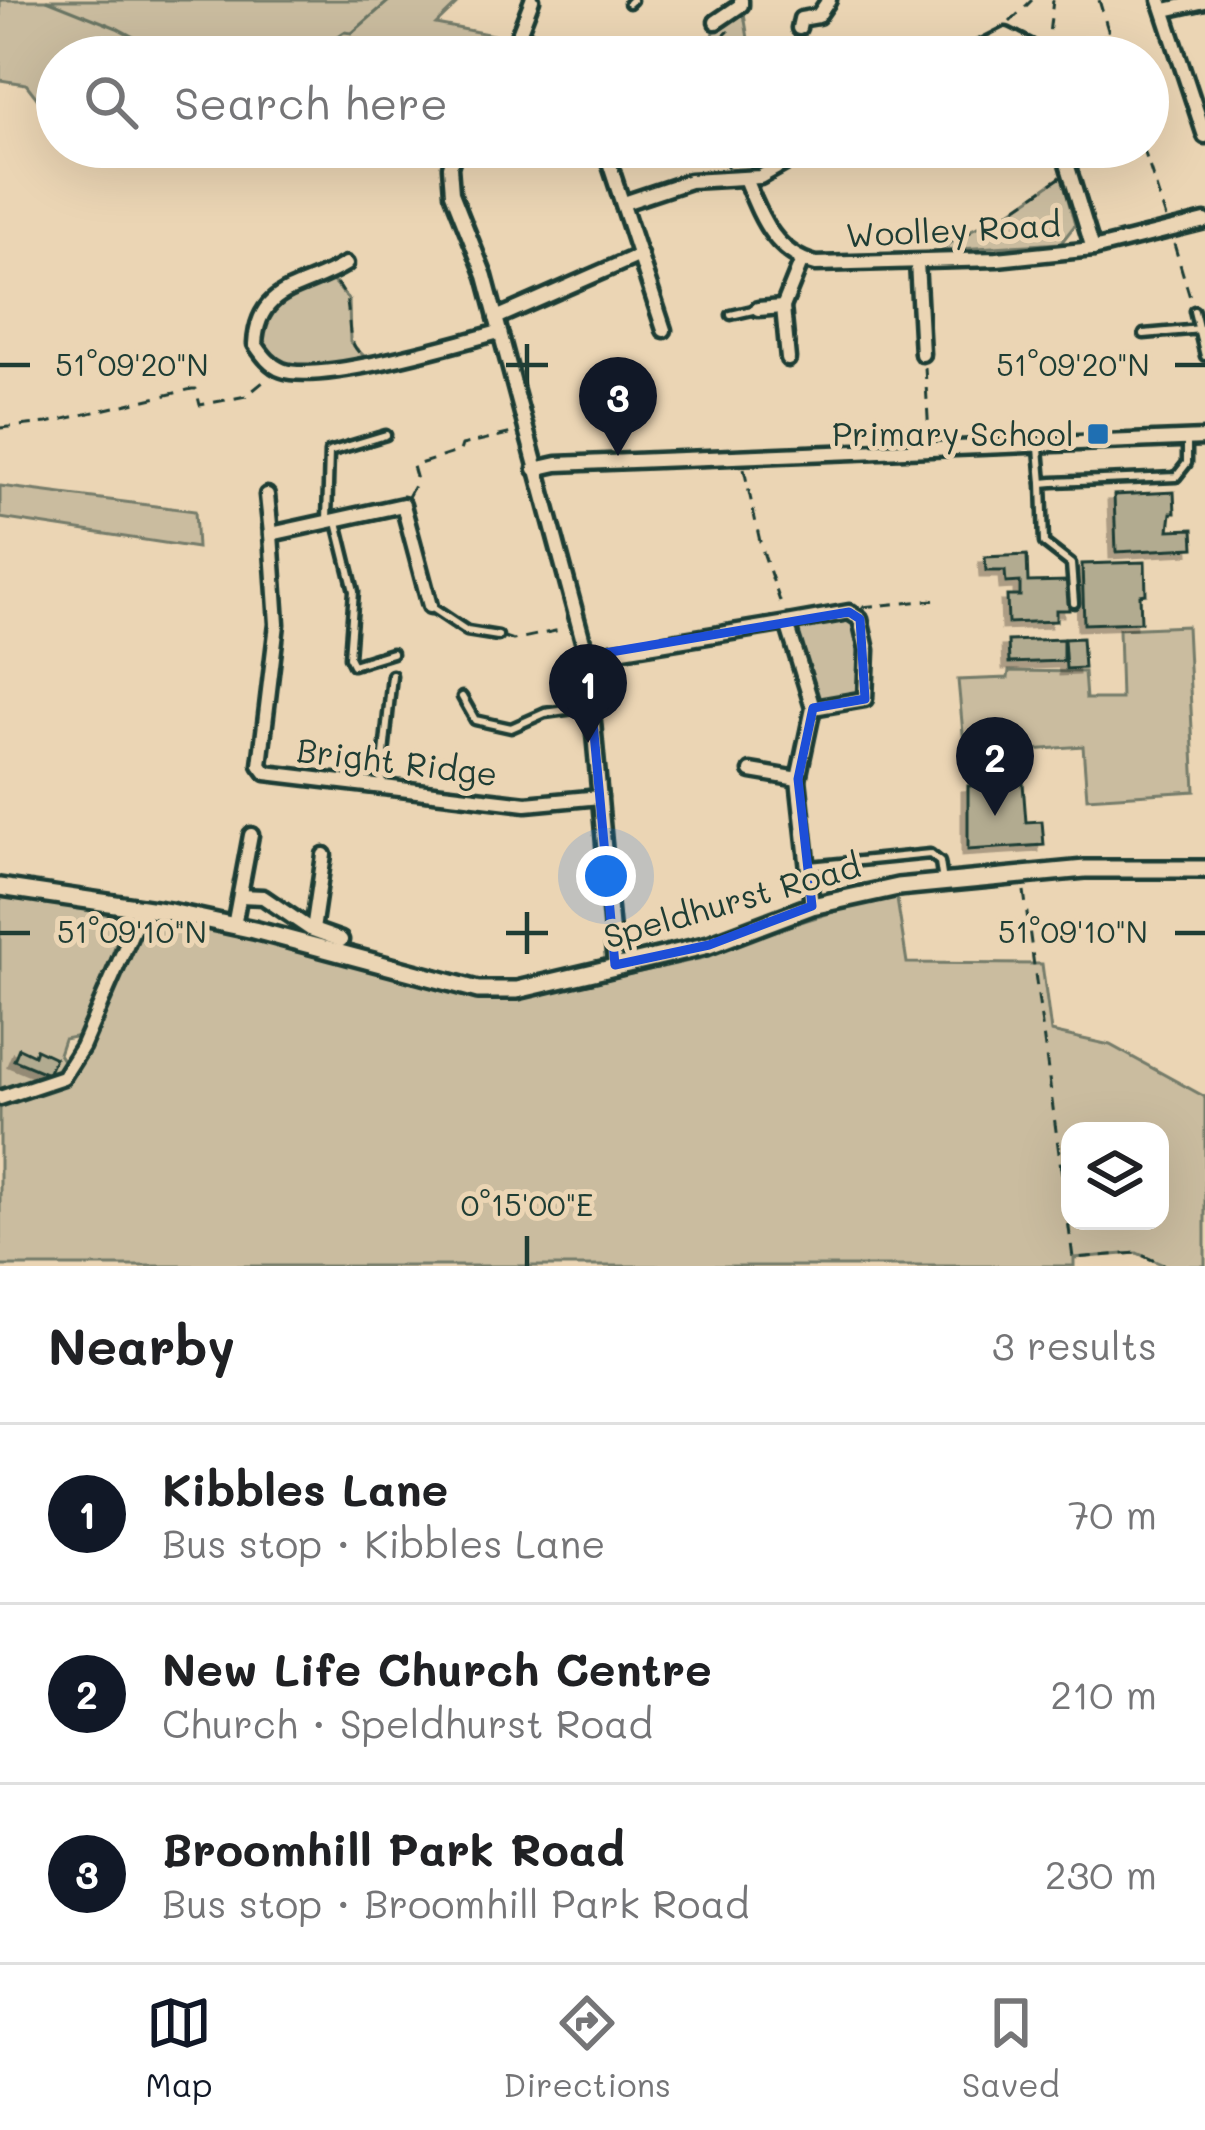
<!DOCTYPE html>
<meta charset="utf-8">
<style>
body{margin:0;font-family:Mali,sans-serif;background:#f6f6f6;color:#202124}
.controls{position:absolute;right:36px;bottom:36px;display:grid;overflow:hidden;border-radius:24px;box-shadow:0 12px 48px #0002}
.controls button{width:108px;height:108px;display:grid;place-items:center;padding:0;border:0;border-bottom:3px solid #e0e0e0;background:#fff;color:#202124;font:60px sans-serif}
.you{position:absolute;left:606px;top:876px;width:42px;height:42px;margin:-30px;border:9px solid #fff;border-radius:50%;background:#1a73e8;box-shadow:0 0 0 18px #1a73e833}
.badge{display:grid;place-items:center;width:78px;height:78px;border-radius:50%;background:#111827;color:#fff;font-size:39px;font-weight:700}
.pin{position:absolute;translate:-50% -99px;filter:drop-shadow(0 3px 6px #0008)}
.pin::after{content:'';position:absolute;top:63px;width:42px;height:36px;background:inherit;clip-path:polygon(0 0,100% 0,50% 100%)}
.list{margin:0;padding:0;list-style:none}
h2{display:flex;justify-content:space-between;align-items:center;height:156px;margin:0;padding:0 48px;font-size:51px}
h2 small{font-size:39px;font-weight:400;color:#757577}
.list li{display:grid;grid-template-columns:78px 1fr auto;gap:36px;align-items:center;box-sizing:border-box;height:180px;padding:0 48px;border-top:3px solid #e0e0e0}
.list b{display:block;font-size:45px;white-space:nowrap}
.list p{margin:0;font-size:39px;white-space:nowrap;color:#757577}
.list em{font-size:39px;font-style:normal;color:#757577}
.icon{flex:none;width:66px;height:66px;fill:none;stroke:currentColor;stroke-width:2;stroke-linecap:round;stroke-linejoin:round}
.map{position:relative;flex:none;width:1205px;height:1266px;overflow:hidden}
.search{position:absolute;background:#fff;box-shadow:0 12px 48px #0002;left:36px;right:36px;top:36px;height:132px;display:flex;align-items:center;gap:30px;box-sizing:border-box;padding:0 42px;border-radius:66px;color:#757577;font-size:45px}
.sheet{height:696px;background:#fff}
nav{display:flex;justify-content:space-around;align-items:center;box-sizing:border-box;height:168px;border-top:3px solid #e0e0e0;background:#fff;font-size:33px;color:#757577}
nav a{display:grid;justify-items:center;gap:6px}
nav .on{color:#111827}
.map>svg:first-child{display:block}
</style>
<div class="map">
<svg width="1205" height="1266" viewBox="0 0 1205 1266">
<defs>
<filter id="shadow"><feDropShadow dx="-6" dy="6" stdDeviation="0" flood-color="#0004"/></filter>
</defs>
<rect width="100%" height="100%" fill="#ebd5b4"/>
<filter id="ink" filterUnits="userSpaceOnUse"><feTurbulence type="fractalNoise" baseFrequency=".00833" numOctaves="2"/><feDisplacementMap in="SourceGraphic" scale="24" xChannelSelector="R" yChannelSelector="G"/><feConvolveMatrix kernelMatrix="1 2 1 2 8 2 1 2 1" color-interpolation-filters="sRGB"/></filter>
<g filter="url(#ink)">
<g fill="#cabc9f" stroke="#747c6a" stroke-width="3" fill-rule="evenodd">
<polygon points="0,0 461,0 436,24 493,35 473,57 57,57 57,124 26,84 0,80"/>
<polygon points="743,8 751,57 687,57 713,36 716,22"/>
<polygon points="112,147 318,147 173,165"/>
<polygon points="1062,176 1075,225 1061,243 942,250 942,244 1013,210"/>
<polygon points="328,276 349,300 350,342 371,363 280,369 255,344 261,309"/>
<polygon points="0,486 195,511 197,548 0,518"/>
<polygon points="849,612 860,619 865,699 813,708 787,623"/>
<polygon points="1187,626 1195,791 1087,798 1083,746 965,755 958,680 1008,678 1009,671 1084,672 1086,699 1121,699 1119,629"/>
<path d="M896,893l11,70 135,1 9,68 59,13 95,52v169h-39l-29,-13 -63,5v8h-1074v-166l65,-20 73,-147 13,-12 16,-4 310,82h40l186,-41 81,-31zM1070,1131h90v90h-90z"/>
<polygon points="0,894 60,902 124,919 89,1024 80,1036 64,1039 59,1054 65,1063 61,1072 0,1093"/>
</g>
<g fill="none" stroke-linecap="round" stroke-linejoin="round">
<g stroke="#697463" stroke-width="3">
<polyline points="47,0 117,28 171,57"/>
<polyline points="308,57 344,32 352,33 390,0"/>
</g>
</g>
<g fill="#b2ab90" stroke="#1f3d34" stroke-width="3" filter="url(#shadow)">
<polygon points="1174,492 1175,513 1171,513 1169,530 1193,529 1194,548 1116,552 1114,495"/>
<polygon points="1027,555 1028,582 1068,581 1069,610 1056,610 1056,621 1008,623 1007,596 1020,596 1020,582 1006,583 1005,571 986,571 985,557"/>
<polygon points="1145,562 1146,594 1140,595 1141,622 1084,624 1082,564"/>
<polygon points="1082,638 1084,668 1066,669 1064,639"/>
<polygon points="1063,639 1063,661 1009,663 1008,641"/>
<polygon points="1023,783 1026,822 1042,821 1044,845 968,850 968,786"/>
<polygon points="19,1048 34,1055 36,1049 55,1058 48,1074 14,1060"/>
</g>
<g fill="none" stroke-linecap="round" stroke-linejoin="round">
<g stroke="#1f3d34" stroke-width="15">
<g id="service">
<polyline points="629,3 632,0"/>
<polyline points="1194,311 1205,356"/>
<polyline points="731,315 757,309"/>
<polyline points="1144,334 1201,329"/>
<polyline points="1039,448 1042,483 1053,482 1176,477 1187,463 1187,442"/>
<polyline points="1042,483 1044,543 1071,564 1074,603"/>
<polyline points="327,520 329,452 386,435"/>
<polyline points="337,522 354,591 349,657 353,665 392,653"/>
<polyline points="431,607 467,631 498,636"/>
<polyline points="462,697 475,720 511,728 545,713 588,707"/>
<polyline points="381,784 392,675"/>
<polyline points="810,866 930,854 940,862 943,882"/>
</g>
</g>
<g stroke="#1f3d34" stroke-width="21">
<g id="minor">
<polyline points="1160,0 1205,136"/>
<polyline points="1165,10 1205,1"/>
<polyline points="716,22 741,5 741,0"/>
<polyline points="799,28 801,19 818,16 829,0"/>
<polyline points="520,33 549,57"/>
<polyline points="510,57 532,0"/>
<polyline points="963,57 1006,35 1030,47 1034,57"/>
<polyline points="456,147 450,167 452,193 485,276 587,656 615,965"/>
<polyline points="604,147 664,330"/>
<polyline points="1062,147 1093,249"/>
<path d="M746,181c15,36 28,72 70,83l181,-5 96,-10 112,-28"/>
<polyline points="624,203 690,181 760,177 813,147"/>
<polyline points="917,262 922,354"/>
<path d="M346,264c-42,26 -88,21 -91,80 7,10 14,21 27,26 37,14 174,-26 217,-38"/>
<polyline points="758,309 783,307"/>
<polyline points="496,318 640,255"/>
<polyline points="788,359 783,307 802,260"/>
<polyline points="535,469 557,464 1205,438"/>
<polyline points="267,495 271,534"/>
<polyline points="430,606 403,505 271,534 277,624 260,765 266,773 526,804 600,797"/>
<polyline points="787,623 849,612 860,619 867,650 865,699 813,708"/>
<polyline points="587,656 787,623 813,708 798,779 812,906"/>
<polyline points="751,771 798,779"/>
<polyline points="240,896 263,897 310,929 341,940"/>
<polyline points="234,926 251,835"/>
<polyline points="313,930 324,855"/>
<polyline points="0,1098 63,1077 82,1047 142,909"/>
</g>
</g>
<g stroke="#1f3d34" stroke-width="24">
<polyline id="tertiary" points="0,887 170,912 254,930 478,990 517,990 709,945 812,906 898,887 1085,869 1205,869"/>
</g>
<g stroke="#1f3d34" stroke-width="3" stroke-dasharray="12 9" stroke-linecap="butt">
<polyline points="1099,0 1116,57"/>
<polyline points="1010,22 1032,0"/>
<polyline points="1047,51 1053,0"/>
<polyline points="714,57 713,46 734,26"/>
<polyline points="741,147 761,163"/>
<polyline points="1143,147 1166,218"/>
<polyline points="726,167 742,148"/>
<polyline points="1174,244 1192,304"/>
<polyline points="942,247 1013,210 1061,177"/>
<path d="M336,283c22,22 4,49 24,71"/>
<polyline points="925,367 929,435"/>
<polyline points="0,428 47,423 192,389 196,389 200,405 246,396 268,378"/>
<polyline points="744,469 761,546 783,610"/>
<polyline points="408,497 417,480 413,466 460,451 462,445 512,433"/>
<polyline points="862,607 934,600"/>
<polyline points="504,637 513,640 565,629"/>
<polyline points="1024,891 1073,1258 1137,1253 1166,1266"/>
</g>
<use href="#service" stroke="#ebd5b4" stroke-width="6"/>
<use href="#minor" stroke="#ebd5b4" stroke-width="12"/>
<use href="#tertiary" stroke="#ebd5b4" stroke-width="15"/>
</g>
</g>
<path fill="none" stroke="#1d4ed8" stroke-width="9" stroke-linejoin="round" d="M849,612l11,7 5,80 -52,9 -15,71 14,127 -103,39 -94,20 -28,-309z"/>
<path fill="none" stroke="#1f3d34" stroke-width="4.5" d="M527,344v42M0,365h30M506,365h42M1175,365h30M527,912v42M0,933h30M506,933h42M1175,933h30M527,1236v30"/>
<rect fill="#1f6fb2" stroke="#ebd5b4" stroke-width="4.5" x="1086" y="422" width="24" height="24" rx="6"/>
<g text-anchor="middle" stroke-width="10" stroke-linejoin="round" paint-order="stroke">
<g font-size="33" fill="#1f3d34" stroke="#ebd5b4">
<text transform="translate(953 230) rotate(-3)" y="12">Woolley Road</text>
<text transform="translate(397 762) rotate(7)" y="12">Bright Ridge</text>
<text transform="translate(732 901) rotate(-16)" y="12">Speldhurst Road</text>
</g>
<g font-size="33" fill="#1f3d34" stroke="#ebd5b4" text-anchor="end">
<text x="1074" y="446">Primary School</text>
</g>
</g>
<g font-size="30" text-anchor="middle" fill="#1f3d34" stroke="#ebd5b4" stroke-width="10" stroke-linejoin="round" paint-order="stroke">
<text x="132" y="376">51°09'20"N</text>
<text x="1073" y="376">51°09'20"N</text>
<text x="132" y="943">51°09'10"N</text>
<text x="1073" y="943">51°09'10"N</text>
<text x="527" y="1216">0°15'00"E</text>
</g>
</svg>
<div class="controls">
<button><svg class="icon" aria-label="layers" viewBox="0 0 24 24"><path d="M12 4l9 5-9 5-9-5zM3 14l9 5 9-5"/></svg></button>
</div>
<div class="you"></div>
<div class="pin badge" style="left:588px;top:743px">1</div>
<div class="pin badge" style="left:995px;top:816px">2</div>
<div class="pin badge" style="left:618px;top:456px">3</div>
<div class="search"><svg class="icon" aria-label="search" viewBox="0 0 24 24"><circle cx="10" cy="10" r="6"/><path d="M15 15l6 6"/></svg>Search here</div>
</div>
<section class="sheet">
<h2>Nearby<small>3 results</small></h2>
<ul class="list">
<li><span class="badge">1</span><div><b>Kibbles Lane</b><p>Bus stop · Kibbles Lane</p></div><em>70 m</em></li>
<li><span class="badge">2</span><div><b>New Life Church Centre</b><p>Church · Speldhurst Road</p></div><em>210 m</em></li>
<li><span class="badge">3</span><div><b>Broomhill Park Road</b><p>Bus stop · Broomhill Park Road</p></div><em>230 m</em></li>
</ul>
</section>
<nav>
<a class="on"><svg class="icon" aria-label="map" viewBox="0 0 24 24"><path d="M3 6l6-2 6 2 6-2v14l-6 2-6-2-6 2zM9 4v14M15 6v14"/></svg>Map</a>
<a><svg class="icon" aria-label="directions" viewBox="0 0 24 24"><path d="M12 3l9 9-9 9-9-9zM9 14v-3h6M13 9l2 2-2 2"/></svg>Directions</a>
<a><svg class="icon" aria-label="saved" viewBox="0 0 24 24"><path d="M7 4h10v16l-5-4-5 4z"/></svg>Saved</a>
</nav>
